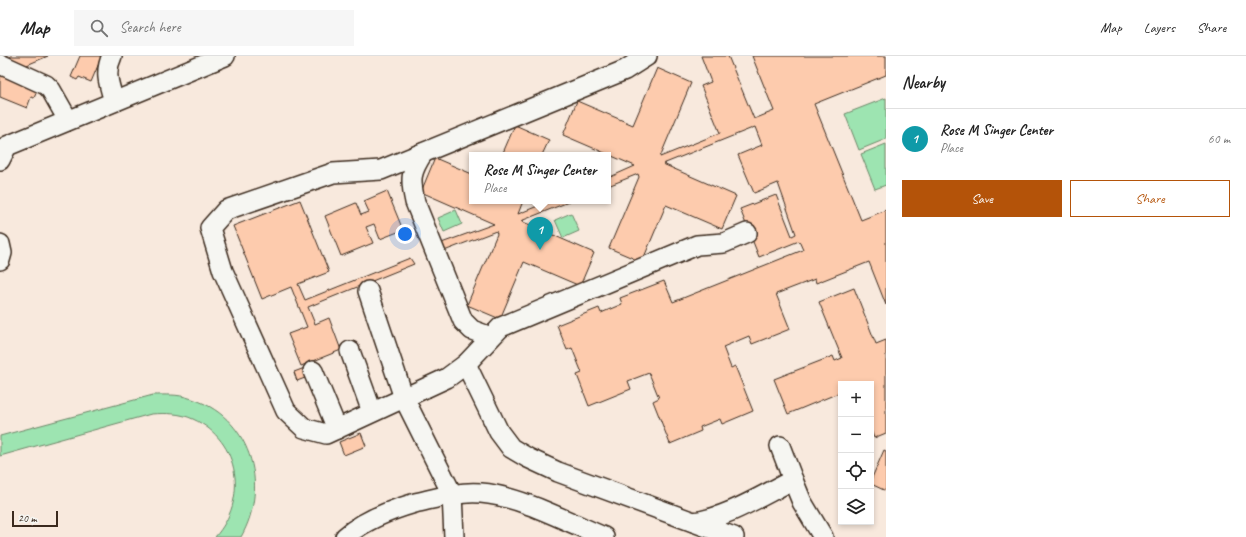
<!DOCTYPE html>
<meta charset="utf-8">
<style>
body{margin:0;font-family:Caveat,sans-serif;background:#f6f6f6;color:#222}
.controls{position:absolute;right:12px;bottom:12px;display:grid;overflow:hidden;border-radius:0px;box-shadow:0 2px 6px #0003}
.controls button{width:36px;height:36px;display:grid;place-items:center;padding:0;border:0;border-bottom:1px solid #e0e0e0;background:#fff;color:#222;font:20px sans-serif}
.scale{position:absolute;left:12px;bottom:10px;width:46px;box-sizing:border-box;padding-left:4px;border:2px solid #3b2a1e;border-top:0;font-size:11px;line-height:14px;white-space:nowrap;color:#3b2a1e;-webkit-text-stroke:3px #f6f6f2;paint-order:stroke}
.you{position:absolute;left:405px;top:178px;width:14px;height:14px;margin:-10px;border:3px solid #fff;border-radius:50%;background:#1a73e8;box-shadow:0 0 0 6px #1a73e833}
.badge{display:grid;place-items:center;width:26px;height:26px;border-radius:50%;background:#b45309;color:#fff;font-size:13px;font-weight:700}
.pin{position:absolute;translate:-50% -33px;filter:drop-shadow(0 1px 2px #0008)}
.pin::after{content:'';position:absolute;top:21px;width:14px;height:12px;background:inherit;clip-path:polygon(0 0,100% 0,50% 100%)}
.popup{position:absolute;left:469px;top:96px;width:142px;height:52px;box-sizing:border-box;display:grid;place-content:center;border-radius:0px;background:#fff;filter:drop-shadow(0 1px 3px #0005);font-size:13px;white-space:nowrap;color:#767676}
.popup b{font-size:15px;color:#222}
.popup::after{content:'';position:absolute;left:50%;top:100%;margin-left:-8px;border:8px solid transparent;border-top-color:#fff}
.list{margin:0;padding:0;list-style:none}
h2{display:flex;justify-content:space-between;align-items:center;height:52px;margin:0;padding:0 16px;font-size:17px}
h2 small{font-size:13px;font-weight:400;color:#767676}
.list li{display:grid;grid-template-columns:26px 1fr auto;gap:12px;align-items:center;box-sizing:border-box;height:60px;padding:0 16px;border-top:1px solid #e0e0e0}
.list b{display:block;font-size:15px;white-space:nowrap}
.list p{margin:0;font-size:13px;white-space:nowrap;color:#767676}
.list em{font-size:13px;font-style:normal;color:#767676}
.actions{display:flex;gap:8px;padding:12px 16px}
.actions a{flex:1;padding:9px 0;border:1px solid #b45309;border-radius:0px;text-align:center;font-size:14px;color:#b45309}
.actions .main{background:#b45309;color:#fff}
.icon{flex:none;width:22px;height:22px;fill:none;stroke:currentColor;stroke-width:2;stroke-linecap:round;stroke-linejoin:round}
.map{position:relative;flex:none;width:886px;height:481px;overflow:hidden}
header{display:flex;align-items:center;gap:24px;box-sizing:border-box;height:56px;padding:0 20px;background:#fff;border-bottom:1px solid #e0e0e0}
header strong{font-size:19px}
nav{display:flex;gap:22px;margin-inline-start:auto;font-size:14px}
.search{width:280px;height:36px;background:#f6f6f6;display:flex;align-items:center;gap:10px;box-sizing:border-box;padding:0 14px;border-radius:0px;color:#767676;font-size:15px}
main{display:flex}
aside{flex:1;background:#fff}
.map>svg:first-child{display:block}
</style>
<header>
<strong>Map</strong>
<div class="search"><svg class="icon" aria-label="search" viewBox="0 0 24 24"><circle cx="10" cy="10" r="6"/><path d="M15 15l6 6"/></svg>Search here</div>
<nav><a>Map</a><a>Layers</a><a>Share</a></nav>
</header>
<main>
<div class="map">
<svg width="886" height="481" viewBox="0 0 886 481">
<rect width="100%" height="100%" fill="#f8e9dd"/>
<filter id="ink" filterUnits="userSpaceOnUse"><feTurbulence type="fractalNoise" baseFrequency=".025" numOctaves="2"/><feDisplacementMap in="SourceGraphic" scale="8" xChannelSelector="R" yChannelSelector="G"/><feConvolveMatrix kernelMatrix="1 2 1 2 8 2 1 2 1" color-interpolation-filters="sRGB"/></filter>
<g filter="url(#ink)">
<g fill="#9de4b1" stroke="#6c8768">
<polygon points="886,42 886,83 859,94 845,58"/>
<polygon points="886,88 886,129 875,133 861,98"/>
<polygon points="456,154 462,168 444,176 438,162"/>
<polygon points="571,157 579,175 563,182 555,164"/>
<path d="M153,339c12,0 25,-1 36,3 61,17 82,87 52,139h-26c33,-37 26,-96 -22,-118 -13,-6 -27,-6 -42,-5l-151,42v-20z"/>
</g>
<g fill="#fdcbad" stroke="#3b2a1e">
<polygon points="10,0 48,0 15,14"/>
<polygon points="80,0 102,0 91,26 79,21 77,24 71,21"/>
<polygon points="701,0 728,0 754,63 774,55 752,0 886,0 886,19 814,48 861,164 886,154 886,249 869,206 816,227 815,223 776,238 790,273 752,288 749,280 723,291 731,312 735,310 753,355 722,368 720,363 700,371 701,375 670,388 653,345 659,342 649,317 628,325 631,333 589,350 577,319 582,317 572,292 567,294 557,269 599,252 601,257 622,248 620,242 664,225 673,246 803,194 799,185 759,201 740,153 776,139 792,180 796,178 778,127 754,137 738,99 762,89 755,71 663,108 736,140 722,173 666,149 642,206 609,192 639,121 638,118 608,130 608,122 635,110 563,79 577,45 633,69 657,12 691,27 660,101 720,77 701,30 711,26"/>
<polygon points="0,19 37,35 34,42 31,41 27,52 0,41"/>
<polygon points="515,69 549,84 542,99 502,99"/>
<polygon points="435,102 472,118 472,145 523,145 518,158 550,145 571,145 521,165 594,197 580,230 524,206 500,263 467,249 497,178 496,175 439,197 436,189 494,168 421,136"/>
<polygon points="387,135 403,174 380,183 374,168 366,171 373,187 341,200 325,160 356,147 361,159 369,156 364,145"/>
<polygon points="300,144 329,216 298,228 305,244 410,202 414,208 308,251 315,268 329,262 341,294 301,310 288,278 307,271 291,231 262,243 233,170"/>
<polygon points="854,232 876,288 886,284 886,377 874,382 871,374 871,328 853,328 852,326 841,328 841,336 788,358 774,323 833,300 835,305 842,302 819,246"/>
<polygon points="318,307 321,316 297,325 294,316"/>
<polygon points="361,377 366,390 344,399 339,386"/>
<polygon points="884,394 886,395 886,435 871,428 871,424"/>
</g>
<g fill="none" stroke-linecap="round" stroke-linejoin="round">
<g stroke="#3b2a1e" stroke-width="22">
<g id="minor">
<path d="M112,0c-8,16 -3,29 2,45"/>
<polyline points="647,0 625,14 381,114 333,117 226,154 210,172 223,215 286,355 304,372 326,378 447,322 466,308 501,271 697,189 724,187 747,177"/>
<polyline points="0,8 46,29 51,34 68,64"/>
<path d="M423,97c-13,20 -13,26 -8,49l48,119 9,9 19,7"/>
<polyline points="0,104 7,90 225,0"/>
<polyline points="0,188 2,197 0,204"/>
<polyline points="368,235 404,342 452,438 454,481"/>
<polyline points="350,295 372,356"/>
<polyline points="466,308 499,376 511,392 528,402 558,416 734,481"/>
<polyline points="313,315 337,373"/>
<polyline points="780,390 793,424"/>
<path d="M694,466c35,-5 68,-27 99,-42l9,22 21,35"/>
<path d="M345,481c19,-17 46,-27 70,-34 22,-5 44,-12 66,-10 39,3 87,29 123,44"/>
</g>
</g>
<use href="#minor" stroke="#f6f6f2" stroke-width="19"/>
</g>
</g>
</svg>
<div class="controls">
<button>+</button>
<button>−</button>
<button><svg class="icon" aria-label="locate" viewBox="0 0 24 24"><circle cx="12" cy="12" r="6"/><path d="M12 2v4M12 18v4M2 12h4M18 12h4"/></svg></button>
<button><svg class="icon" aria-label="layers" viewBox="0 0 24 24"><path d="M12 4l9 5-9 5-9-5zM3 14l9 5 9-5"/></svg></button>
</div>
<div class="scale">20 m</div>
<div class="you"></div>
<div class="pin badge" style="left:540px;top:194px;background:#0f9aa8">1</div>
<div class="popup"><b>Rose M Singer Center</b>Place</div>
</div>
<aside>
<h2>Nearby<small></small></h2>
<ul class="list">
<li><span class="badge" style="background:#0f9aa8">1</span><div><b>Rose M Singer Center</b><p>Place</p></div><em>60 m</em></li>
</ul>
<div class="actions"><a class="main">Save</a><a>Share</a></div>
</aside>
</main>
